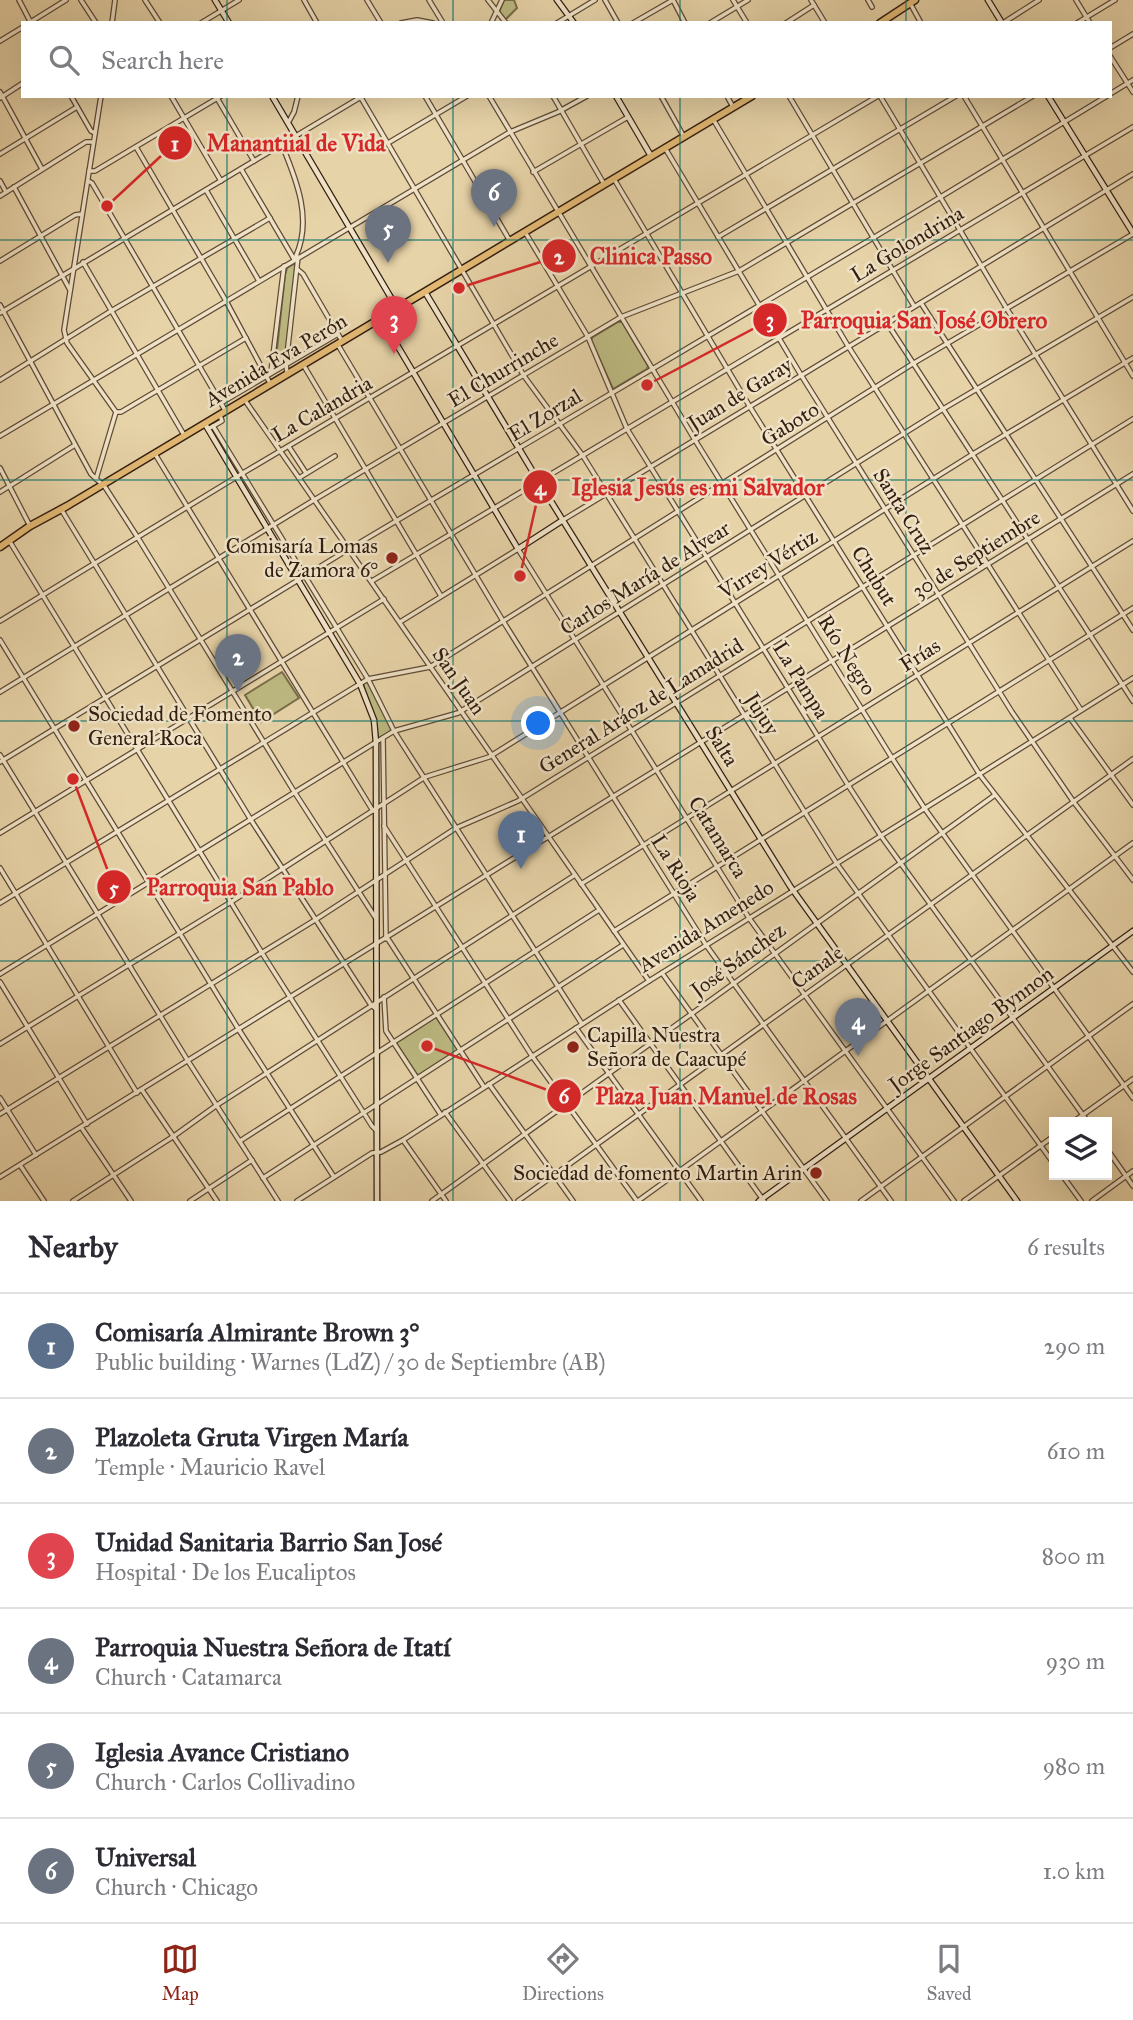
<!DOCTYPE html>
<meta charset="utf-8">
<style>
body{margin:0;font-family:"IM FELL Great Primer",serif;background:#f2f2f3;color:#2b2b33}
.controls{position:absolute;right:21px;bottom:21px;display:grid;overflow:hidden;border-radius:0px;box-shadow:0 7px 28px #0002}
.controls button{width:63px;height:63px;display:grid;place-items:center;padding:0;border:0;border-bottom:2px solid #e1e1e2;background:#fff;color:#2b2b33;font:35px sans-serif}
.you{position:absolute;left:539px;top:724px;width:24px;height:24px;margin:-18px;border:5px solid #fff;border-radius:50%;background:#1a73e8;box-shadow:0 0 0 10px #1a73e833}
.badge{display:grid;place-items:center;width:46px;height:46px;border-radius:50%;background:#8f2418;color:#fff;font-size:23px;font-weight:700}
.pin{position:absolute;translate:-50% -58px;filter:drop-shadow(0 2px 4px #0008)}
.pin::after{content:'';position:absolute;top:37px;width:24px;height:21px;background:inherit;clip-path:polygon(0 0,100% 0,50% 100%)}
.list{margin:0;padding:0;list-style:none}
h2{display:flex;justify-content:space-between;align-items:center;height:91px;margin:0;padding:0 28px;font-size:30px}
h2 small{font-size:23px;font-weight:400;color:#7c7c81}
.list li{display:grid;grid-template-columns:46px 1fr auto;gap:21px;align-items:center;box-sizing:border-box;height:105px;padding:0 28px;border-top:2px solid #e1e1e2}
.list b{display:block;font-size:26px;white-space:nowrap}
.list p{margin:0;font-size:23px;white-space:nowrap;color:#7c7c81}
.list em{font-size:23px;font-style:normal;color:#7c7c81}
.icon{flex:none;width:38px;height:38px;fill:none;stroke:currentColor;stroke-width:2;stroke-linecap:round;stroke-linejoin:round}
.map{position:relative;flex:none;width:1133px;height:1201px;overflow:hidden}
.search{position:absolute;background:#fff;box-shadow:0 7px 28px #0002;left:21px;right:21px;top:21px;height:77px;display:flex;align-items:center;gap:18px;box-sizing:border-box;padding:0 24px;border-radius:0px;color:#7c7c81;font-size:26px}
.sheet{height:721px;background:#fff}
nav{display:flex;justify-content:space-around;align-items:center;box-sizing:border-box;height:98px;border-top:2px solid #e1e1e2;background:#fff;font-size:19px;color:#7c7c81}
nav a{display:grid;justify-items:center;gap:4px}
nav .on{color:#8f2418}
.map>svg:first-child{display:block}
</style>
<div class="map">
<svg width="1133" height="1201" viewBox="0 0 1133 1201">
<rect width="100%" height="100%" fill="#e7d3a8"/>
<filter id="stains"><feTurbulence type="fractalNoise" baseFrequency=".00286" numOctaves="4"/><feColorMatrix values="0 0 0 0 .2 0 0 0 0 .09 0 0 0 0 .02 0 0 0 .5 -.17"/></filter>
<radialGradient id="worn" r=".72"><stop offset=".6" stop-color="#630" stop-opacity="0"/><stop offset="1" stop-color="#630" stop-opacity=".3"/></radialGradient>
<g fill="#bdba82" stroke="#786c49" stroke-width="2">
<polygon points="504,0 514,0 517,8 505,20 499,12"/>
<polygon points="294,264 296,266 285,361 275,368 285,275 287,268"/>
<polygon points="618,322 622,322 648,366 647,369 613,389 591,340 593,337"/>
<polygon points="282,672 299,698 261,722 245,695"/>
<polygon points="368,681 392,730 379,739 363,684"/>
<polygon points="436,1017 458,1050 418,1076 396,1043"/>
</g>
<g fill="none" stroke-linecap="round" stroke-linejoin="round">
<g stroke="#5f4a36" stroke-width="6">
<g id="street">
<polyline points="19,0 31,23"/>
<polyline points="81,0 96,23"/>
<polyline points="145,0 160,23"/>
<polyline points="304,0 317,23"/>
<polyline points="367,0 381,23"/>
<polyline points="429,0 443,23"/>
<polyline points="488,0 506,23"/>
<polyline points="605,0 618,23"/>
<polyline points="673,0 685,23"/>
<polyline points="733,0 747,23"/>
<polyline points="811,0 825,23"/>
<polyline points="868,0 872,7"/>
<polyline points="1076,0 1090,23"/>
<polyline points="910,3 921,23"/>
<polyline points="29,23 66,0"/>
<polyline points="112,23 115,0"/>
<polyline points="201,23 239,0"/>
<polyline points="401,23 417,20 433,23"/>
<polyline points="491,23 502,0"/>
<polyline points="557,23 595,0"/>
<polyline points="633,23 673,0"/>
<polyline points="710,23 748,0"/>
<polyline points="786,23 814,5"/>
<polyline points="1003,23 1039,0"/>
<polyline points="1077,23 1115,0"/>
<polyline points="0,41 23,27"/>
<polyline points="1110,48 1133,34"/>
<polyline points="1110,56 1133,92"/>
<polyline points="0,92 42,169"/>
<polyline points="1110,94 1133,80"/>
<polyline points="71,96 91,131 95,133"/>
<polyline points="171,96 221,181"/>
<polyline points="360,96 524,376 583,456 837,864 1054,1164"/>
<polyline points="425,96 510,241"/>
<polyline points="489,96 695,440 892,758 925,809 1133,1098"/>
<polyline points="553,96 604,184"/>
<polyline points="661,96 684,137"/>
<polyline points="727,96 733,107"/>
<polyline points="789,96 914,306"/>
<polyline points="880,96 1007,309 1133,511"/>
<polyline points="964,96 1133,376"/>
<polyline points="0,98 23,83"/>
<polyline points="217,98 254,161"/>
<polyline points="713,119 848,346 1081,710"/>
<polyline points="288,123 294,112 298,96"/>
<polyline points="388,143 467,96"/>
<path d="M282,145c15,36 31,76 13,113"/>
<polyline points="136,147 226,301 270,383"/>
<polyline points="665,148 801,375 1012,712 1073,801 1133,880"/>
<polyline points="0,154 77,107"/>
<polyline points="241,169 294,259"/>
<polyline points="89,171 95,171 221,96"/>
<polyline points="533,172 628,117"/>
<polyline points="614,179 750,407 980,775 1133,972"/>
<polyline points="0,181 6,192"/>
<polyline points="88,181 92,183 225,410"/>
<polyline points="14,187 70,290"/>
<polyline points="206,190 259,281"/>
<polyline points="0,196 86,142 93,142"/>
<polyline points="525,232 588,337 627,429 848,785 881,836 1088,1122"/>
<polyline points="718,237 956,96"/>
<polyline points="0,261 75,215 82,214"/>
<polyline points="83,262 184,435"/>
<polyline points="297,269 303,274 342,341"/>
<polyline points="921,303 1133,630"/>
<polyline points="0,305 91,474 105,487 138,538 295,793 375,917"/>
<polyline points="0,313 361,97"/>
<polyline points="887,323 1133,701"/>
<polyline points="338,345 503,621 706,945 891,1201"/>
<polyline points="304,366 441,596"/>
<polyline points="271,372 284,266"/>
<polyline points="287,373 286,364 298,257"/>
<polyline points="0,380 111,311 270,218"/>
<polyline points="244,399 649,981"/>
<polyline points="221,403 338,334"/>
<polyline points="116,412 121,412 246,338"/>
<polyline points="213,426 368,679 394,731 582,1024"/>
<polyline points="208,429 222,421 220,415"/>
<polyline points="0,436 510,132 558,112 587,96"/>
<polyline points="289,447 306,473"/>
<polyline points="155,454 373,811"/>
<polyline points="0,468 30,526"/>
<polyline points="299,478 335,456"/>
<polyline points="96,479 116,412 67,343 64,330 101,96"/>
<polyline points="0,492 75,445"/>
<polyline points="61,509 251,820 371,1005 376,1009"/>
<polyline points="563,520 1133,174"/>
<polyline points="10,542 262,953 372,1126 377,1131"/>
<polyline points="372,581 1133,127"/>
<polyline points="0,621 243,473 878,96"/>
<polyline points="400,622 518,549 749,918 954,1201"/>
<polyline points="0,640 239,1030 334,1177"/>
<polyline points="0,692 314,500 621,317 739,271 1033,96"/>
<polyline points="1070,718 1133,805"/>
<polyline points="383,738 386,939"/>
<polyline points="0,755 188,1061 278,1201"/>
<polyline points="0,762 349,549 873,238 1107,96"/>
<polyline points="384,826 532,1056 637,1201"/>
<polyline points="0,833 384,599"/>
<polyline points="0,868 137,1093"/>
<polyline points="581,884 1133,541"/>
<polyline points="0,903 368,679 430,667 914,363 1133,234"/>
<polyline points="614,931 1133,608"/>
<polyline points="388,939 484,1087"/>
<polyline points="662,973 827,1201"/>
<polyline points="0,974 394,731 458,713 943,409 1133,297"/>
<polyline points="0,982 87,1124"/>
<polyline points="384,997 386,1031 441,1115"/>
<polyline points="619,1000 764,1201"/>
<polyline points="576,1028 701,1201"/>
<polyline points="0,1044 231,902 425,777 489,757 973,454 1133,358"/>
<polyline points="489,1084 573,1201"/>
<polyline points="142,1090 217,1201"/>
<polyline points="0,1098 36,1155"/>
<polyline points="445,1112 510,1201"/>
<polyline points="0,1114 315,920 456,828 518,801 1133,419"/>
<polyline points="1073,1122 1133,1079"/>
<polyline points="81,1127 131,1201"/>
<polyline points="403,1140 446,1201"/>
<polyline points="240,1141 599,910"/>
<polyline points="1107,1149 1133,1186"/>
<polyline points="20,1165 44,1201"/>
<polyline points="1062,1175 1081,1201"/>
<polyline points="0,1177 1133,474"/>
<polyline points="263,1178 623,945"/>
<polyline points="73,1201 174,1136 217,1105 575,875"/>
<polyline points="190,1201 252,1160"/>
<polyline points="297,1201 372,1153 381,1152 403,1140 649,981 1133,678"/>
<polyline points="432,1201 995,795"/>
<polyline points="518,1201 1133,759"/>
<polyline points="638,1201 1133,843"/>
<polyline points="861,1201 1133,1004"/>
<polyline points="964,1201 1054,1136"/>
<polyline points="1092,1201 1133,1171"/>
</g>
</g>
<g stroke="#321d10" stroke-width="7">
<g id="secondary">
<polyline points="215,0 229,23"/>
<polyline points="557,0 574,23"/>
<polyline points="988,0 1002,23"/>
<polyline points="272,96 397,308"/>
<polyline points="616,96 651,156"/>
<polyline points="1048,96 1133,233"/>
<polyline points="425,292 539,482 790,886 1017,1201"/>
<polyline points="381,318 518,549 563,520"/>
<polyline points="205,424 360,684 374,720 376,743 377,1201"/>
<polyline points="759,1201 1133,931"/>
</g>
</g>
<g stroke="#321d10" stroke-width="9">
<g id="primary">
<polyline points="880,23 915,0"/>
<polyline points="0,547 30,526 67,506 752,96"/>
</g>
</g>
<use href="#street" stroke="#efe2c6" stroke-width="3.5"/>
<use href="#secondary" stroke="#efe2c6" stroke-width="4.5"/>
<use href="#primary" stroke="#e4ba74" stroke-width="6"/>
</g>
<path fill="none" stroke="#0f766e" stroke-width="2" stroke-opacity="0.55" d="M227,0v23M453,0v23M680,0v23M906,0v23M227,96v1105M453,96v1105M680,96v1105M906,96v1105M0,240h1133M0,480h1133M0,721h1133M0,961h1133"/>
<g fill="#8f2418" stroke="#efe2c6" stroke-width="2.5">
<circle cx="392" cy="558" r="7"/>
<circle cx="74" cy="726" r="7"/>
<circle cx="573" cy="1047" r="7"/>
<circle cx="816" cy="1173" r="7"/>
</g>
<g text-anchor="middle" stroke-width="5" stroke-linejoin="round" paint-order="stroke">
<g font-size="21" fill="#321d10" stroke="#efe2c6">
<text transform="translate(907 244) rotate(-31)" y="7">La Golondrina</text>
<text transform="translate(276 360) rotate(-31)" y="7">Avenida Eva Perón</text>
<text transform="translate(503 370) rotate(-31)" y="7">El Churrinche</text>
<text transform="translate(740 394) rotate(-32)" y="7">Juan de Garay</text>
<text transform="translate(322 409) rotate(-30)" y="7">La Calandria</text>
<text transform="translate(545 415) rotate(-31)" y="7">El Zorzal</text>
<text transform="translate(790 424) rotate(-32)" y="7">Gaboto</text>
<text transform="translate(904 511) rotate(58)" y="7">Santa Cruz</text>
<text transform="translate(976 554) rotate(-32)" y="7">30 de Septiembre</text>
<text transform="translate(768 564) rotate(-32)" y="7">Virrey Vértiz</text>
<text transform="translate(874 576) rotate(58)" y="7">Chubut</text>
<text transform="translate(645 578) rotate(-32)" y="7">Carlos María de Alvear</text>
<text transform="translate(847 655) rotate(58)" y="7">Río Negro</text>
<text transform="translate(920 655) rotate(-32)" y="7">Frías</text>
<text transform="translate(801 680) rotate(58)" y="7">La Pampa</text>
<text transform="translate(459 681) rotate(55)" y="7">San Juan</text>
<text transform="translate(641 706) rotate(-32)" y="7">General Aráoz de Lamadrid</text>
<text transform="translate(762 714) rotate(58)" y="7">Jujuy</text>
<text transform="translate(722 746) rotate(58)" y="7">Salta</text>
<text transform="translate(718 837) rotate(58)" y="7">Catamarca</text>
<text transform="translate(676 868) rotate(58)" y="7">La Rioja</text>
<text transform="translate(706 926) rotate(-32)" y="7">Avenida Amenedo</text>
<text transform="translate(738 960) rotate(-36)" y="7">José Sánchez</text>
<text transform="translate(817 967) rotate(-36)" y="7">Canale</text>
<text transform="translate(971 1029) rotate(-36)" y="7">Jorge Santiago Bynnon</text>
</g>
<g font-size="21" fill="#321d10" stroke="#efe2c6" text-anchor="end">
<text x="378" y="553">Comisaría Lomas<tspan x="378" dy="24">de Zamora 6°</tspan></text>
<text x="88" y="721" text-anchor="start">Sociedad de Fomento<tspan x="88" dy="24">General Roca</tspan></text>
<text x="587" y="1042" text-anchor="start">Capilla Nuestra<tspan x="587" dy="24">Señora de Caacupé</tspan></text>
<text x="802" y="1180">Sociedad de fomento Martin Arin</text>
</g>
</g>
<path fill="none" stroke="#d62828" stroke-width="2.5" d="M107 206L175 143M459 288L559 256M647 385L770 320M520 576L540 487M73 779L114 887M427 1046L564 1096"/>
<g fill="#d62828" stroke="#efe2c6" stroke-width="2.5">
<circle cx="107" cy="206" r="7"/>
<circle cx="459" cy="288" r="7"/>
<circle cx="647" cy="385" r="7"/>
<circle cx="520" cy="576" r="7"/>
<circle cx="73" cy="779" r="7"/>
<circle cx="427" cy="1046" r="7"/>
<circle cx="175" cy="143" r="18"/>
<circle cx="559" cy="256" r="18"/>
<circle cx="770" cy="320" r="18"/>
<circle cx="540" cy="487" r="18"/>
<circle cx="114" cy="887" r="18"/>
<circle cx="564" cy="1096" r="18"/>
</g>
<g font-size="21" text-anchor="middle" font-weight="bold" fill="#fff">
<text x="175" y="151">1</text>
<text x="559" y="264">2</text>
<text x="770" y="327">3</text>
<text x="540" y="495">4</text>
<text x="114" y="895">5</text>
<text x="564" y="1103">6</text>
</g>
<g font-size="23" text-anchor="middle" font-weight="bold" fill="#d62828" stroke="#efe2c6" stroke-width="5" stroke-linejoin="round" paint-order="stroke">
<text x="296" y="151">Manantiial de Vida</text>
<text x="651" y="264">Clinica Passo</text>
<text x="924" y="328">Parroquia San José Obrero</text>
<text x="698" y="495">Iglesia Jesús es mi Salvador</text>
<text x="240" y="895">Parroquia San Pablo</text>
<text x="726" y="1104">Plaza Juan Manuel de Rosas</text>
</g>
<rect width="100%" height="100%" filter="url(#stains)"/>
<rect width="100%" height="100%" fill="url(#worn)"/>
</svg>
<div class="controls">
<button><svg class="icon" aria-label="layers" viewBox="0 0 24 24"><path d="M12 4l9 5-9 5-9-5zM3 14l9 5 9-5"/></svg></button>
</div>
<div class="you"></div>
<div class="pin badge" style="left:521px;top:869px;background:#5c6f8a">1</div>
<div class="pin badge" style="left:238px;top:692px;background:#6b7280">2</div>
<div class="pin badge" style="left:394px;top:354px;background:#e0444e">3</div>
<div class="pin badge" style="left:858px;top:1056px;background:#6b7280">4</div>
<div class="pin badge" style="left:388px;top:263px;background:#6b7280">5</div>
<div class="pin badge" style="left:494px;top:227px;background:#6b7280">6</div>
<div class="search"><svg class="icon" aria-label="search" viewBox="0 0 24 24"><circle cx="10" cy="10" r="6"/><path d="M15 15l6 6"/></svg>Search here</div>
</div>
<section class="sheet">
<h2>Nearby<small>6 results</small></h2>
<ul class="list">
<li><span class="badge" style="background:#5c6f8a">1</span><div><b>Comisaría Almirante Brown 3°</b><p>Public building · Warnes (LdZ) / 30 de Septiembre (AB)</p></div><em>290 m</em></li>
<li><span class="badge" style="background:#6b7280">2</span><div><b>Plazoleta Gruta Virgen María</b><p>Temple · Mauricio Ravel</p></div><em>610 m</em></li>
<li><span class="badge" style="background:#e0444e">3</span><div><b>Unidad Sanitaria Barrio San José</b><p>Hospital · De los Eucaliptos</p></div><em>800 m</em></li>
<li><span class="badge" style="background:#6b7280">4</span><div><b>Parroquia Nuestra Señora de Itatí</b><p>Church · Catamarca</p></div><em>930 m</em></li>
<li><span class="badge" style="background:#6b7280">5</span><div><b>Iglesia Avance Cristiano</b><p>Church · Carlos Collivadino</p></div><em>980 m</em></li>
<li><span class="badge" style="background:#6b7280">6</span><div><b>Universal</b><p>Church · Chicago</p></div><em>1.0 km</em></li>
</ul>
</section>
<nav>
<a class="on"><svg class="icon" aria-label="map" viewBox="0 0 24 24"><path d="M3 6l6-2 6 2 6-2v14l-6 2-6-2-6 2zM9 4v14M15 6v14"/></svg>Map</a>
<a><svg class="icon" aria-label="directions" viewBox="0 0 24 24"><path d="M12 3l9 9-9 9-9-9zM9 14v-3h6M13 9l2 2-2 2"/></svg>Directions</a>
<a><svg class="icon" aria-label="saved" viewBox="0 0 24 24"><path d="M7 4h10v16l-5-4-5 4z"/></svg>Saved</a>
</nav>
